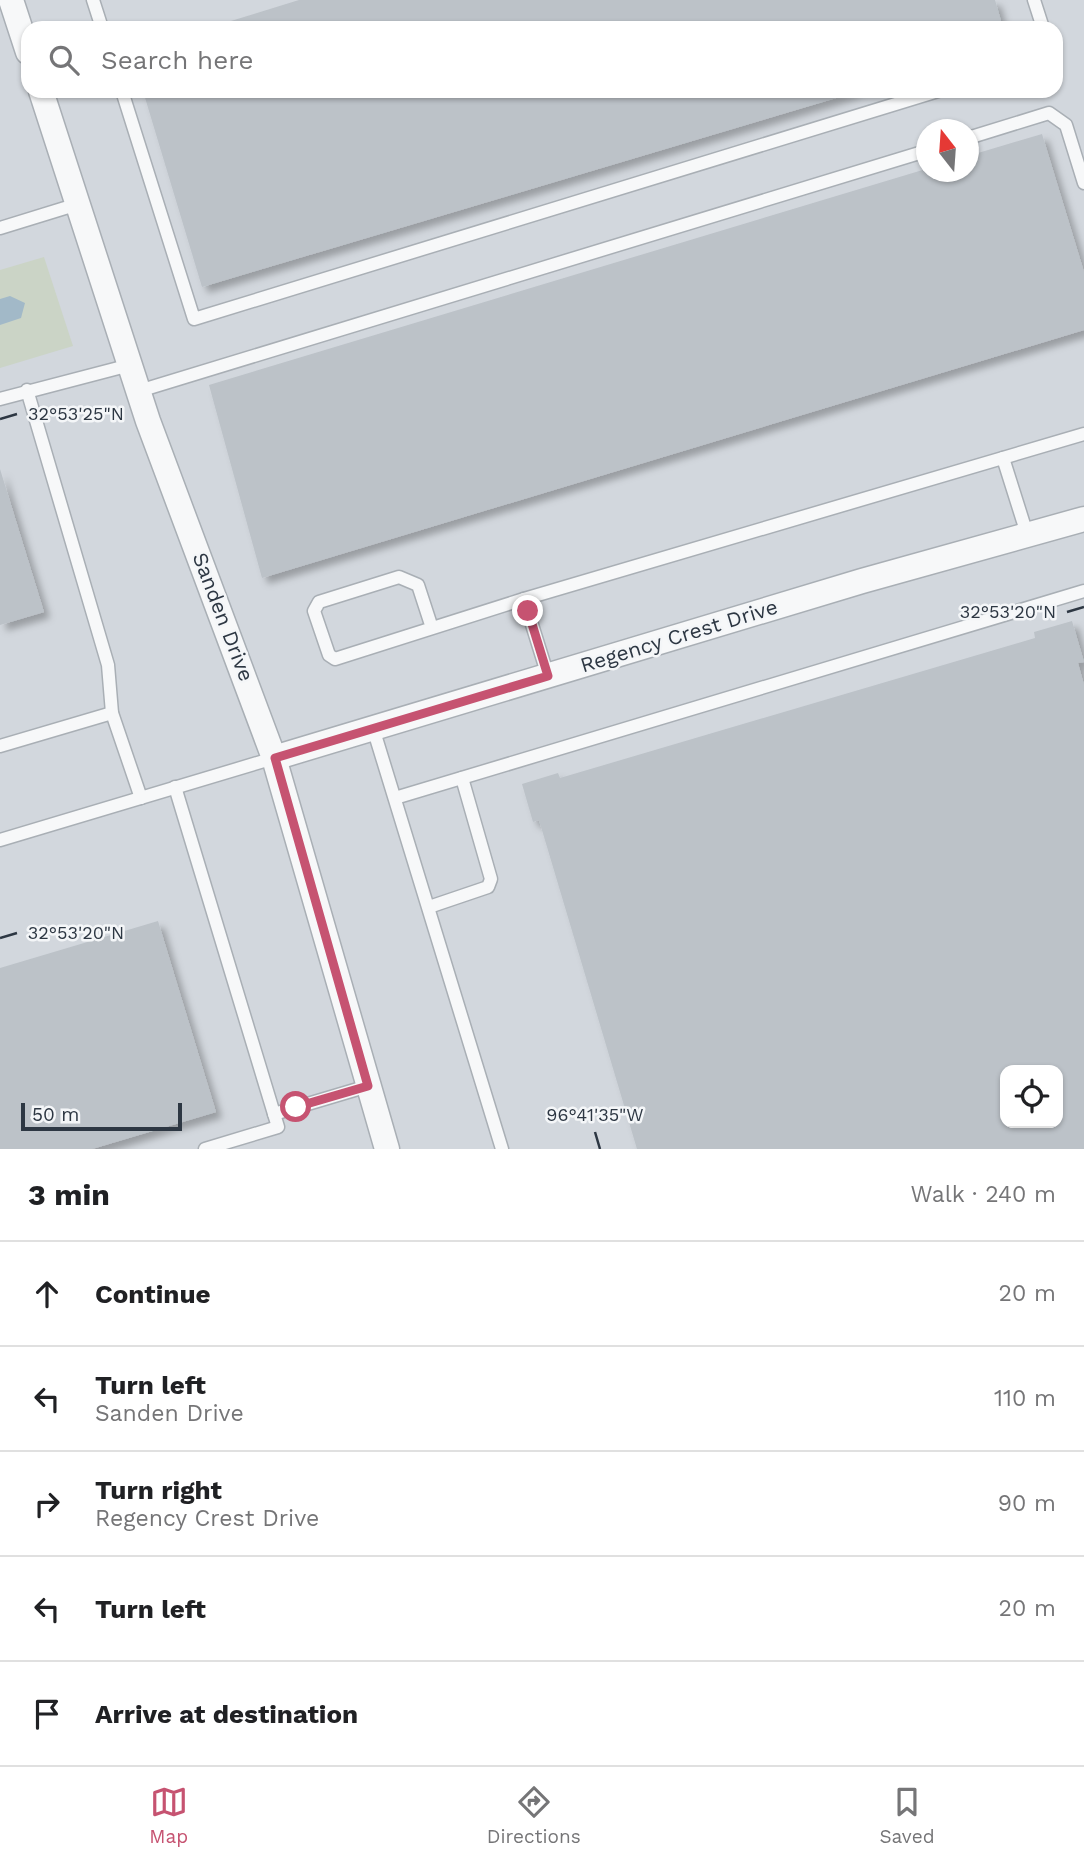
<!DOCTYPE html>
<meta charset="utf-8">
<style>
body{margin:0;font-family:"Work Sans",sans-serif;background:#f2f2f2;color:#202124}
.controls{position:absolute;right:21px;bottom:21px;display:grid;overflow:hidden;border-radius:14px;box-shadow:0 2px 5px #0004}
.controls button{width:63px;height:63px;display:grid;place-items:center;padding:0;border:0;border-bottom:2px solid #e0e0e0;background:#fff;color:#202124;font:35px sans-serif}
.compass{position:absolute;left:916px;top:119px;width:63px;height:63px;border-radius:50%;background:#fff;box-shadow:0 2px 5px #0004;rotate:343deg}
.scale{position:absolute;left:21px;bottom:18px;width:161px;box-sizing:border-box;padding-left:7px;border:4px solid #2d3743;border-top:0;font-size:19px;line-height:24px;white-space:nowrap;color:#2d3743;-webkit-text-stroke:5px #f4f6f8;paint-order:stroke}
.stop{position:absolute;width:21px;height:21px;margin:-16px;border:5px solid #c65371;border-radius:50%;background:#fff}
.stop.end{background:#c65371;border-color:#fff;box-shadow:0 2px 7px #0008}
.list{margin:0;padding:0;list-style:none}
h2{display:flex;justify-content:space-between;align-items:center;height:91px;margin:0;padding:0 28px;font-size:30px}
h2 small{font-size:23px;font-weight:400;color:#757577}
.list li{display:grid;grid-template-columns:46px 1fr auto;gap:21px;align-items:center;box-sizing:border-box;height:105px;padding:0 28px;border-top:2px solid #e0e0e0}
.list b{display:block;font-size:26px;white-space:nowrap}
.list p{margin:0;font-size:23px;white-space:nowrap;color:#757577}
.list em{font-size:23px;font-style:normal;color:#757577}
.icon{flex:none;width:38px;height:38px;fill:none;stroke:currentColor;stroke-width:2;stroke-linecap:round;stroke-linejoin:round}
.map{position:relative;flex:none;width:1084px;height:1149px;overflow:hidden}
.search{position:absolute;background:#fff;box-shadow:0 2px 5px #0004;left:21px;right:21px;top:21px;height:77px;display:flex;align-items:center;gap:18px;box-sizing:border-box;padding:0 24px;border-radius:21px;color:#757577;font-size:26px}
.sheet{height:616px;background:#fff}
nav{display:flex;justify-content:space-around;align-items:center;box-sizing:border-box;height:98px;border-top:2px solid #e0e0e0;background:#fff;font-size:19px;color:#757577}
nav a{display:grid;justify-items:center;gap:4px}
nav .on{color:#c65371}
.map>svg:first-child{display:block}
</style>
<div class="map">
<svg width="1084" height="1149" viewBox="0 0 1084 1149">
<defs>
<filter id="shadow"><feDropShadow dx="6" dy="6" stdDeviation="3.5" flood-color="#0004"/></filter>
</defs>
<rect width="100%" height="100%" fill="#e4e8eb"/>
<path fill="#d2d7dd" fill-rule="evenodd" d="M0,0h1084v1149h-1084zM28,28h1028v63h-1028zM926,130h42v42h-42zM1005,1070h53v53h-53z"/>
<polygon fill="#cbd4c6" points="44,257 73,346 0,368 0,270"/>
<polygon fill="#a2b9c8" points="10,296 25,303 21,318 0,325 0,299"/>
<g fill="#bcc2c8" fill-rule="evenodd" filter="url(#shadow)">
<polygon points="299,0 995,0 1003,28 208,28"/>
<polygon points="143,91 856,91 856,92 202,287"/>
<polygon points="1042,134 1084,272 1084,330 262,578 209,385 926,169 926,172 968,172 968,156"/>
<polygon points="0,469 44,612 0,625"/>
<path d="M1072,621l12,41 -6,1 6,22v464h-447l-98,-329 -6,2 -11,-38 36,-11 2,5 475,-140 -1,-6zM1005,1070h53v53h-53z"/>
<polygon points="158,921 216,1112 92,1149 0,1149 0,968"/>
</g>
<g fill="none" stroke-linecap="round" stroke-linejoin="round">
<g stroke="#a9afb5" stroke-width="15">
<g id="lane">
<polyline points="93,0 102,28"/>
<polyline points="1034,0 1043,28"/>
<polyline points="122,91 194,319 938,91"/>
<polyline points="968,138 1049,113 1066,125 1084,183"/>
<polyline points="0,228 78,204"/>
<polyline points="27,390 108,665 112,713 141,798"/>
<polyline points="139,391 926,151"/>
<polyline points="0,399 130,365"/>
<polyline points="1003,458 1027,534"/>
<polyline points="432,628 418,585 399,577 319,602 314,611 329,655 335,659 524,599"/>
<polyline points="548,676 524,599 1084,434"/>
<polyline points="373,728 502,1149"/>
<polyline points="0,746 112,713"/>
<polyline points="175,787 278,1127 205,1149"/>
<polyline points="395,798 1084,591"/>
<polyline points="0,840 274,758"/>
<polyline points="429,907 488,887 491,879 462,778"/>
<polyline points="274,1114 368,1086"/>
</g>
</g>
<g stroke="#a9afb5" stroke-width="27">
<g id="street">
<polyline points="11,0 28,52"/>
<polyline points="41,91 148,421 274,758 387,1149"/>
<polyline points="274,758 862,581 1084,519"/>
</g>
</g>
<use href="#lane" stroke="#f7f8f9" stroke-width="12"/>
<use href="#street" stroke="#f7f8f9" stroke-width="24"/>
</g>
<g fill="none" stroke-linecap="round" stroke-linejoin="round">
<polyline stroke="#c65371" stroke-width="9" points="296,1107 368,1086 275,758 548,676 528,611"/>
</g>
<path fill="none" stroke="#2d3743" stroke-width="2.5" d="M0,419l17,-5M1067,612l17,-5M0,938l17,-5M595,1132l5,17"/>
<g text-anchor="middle" stroke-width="5" stroke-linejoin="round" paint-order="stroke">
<g font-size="21" fill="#2d3743" stroke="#f4f6f8">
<text transform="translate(223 617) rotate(69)" y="7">Sanden Drive</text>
<text transform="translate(679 636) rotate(-17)" y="7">Regency Crest Drive</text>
</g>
</g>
<g font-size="18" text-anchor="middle" fill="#2d3743" stroke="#f4f6f8" stroke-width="5" stroke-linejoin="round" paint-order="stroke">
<text x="76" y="420">32°53'25"N</text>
<text x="1008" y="618">32°53'20"N</text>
<text x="76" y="939">32°53'20"N</text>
<text x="595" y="1121">96°41'35"W</text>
</g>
</svg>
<div class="controls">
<button><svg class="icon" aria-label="locate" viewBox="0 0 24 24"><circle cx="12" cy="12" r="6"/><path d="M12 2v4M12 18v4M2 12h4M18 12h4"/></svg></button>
</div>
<svg class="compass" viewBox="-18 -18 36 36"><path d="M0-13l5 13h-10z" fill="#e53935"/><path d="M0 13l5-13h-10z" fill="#757577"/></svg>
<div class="scale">50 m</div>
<div class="stop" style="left:296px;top:1107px"></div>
<div class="stop end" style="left:528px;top:611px"></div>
<div class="search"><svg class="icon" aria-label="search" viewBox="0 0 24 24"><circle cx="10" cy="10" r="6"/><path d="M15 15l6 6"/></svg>Search here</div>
</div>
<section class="sheet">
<h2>3 min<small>Walk · 240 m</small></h2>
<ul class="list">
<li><svg class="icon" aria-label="ahead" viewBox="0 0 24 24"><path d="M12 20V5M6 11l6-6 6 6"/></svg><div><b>Continue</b></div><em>20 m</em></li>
<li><svg class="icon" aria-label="left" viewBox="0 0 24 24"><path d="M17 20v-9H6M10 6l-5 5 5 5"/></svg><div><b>Turn left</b><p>Sanden Drive</p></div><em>110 m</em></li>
<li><svg class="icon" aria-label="right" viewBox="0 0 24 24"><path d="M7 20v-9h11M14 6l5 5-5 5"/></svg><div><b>Turn right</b><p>Regency Crest Drive</p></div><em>90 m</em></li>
<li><svg class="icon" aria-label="left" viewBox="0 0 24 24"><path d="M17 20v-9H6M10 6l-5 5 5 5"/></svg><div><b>Turn left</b></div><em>20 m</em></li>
<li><svg class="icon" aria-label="arrive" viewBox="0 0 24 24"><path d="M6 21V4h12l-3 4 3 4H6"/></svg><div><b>Arrive at destination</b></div></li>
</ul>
</section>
<nav>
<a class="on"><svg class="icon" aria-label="map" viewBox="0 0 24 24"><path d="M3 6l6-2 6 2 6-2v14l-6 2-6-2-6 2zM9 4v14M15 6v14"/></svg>Map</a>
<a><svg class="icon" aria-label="directions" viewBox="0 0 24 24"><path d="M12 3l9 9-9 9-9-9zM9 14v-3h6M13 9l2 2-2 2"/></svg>Directions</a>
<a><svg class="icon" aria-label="saved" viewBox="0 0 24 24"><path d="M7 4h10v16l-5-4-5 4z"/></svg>Saved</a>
</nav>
